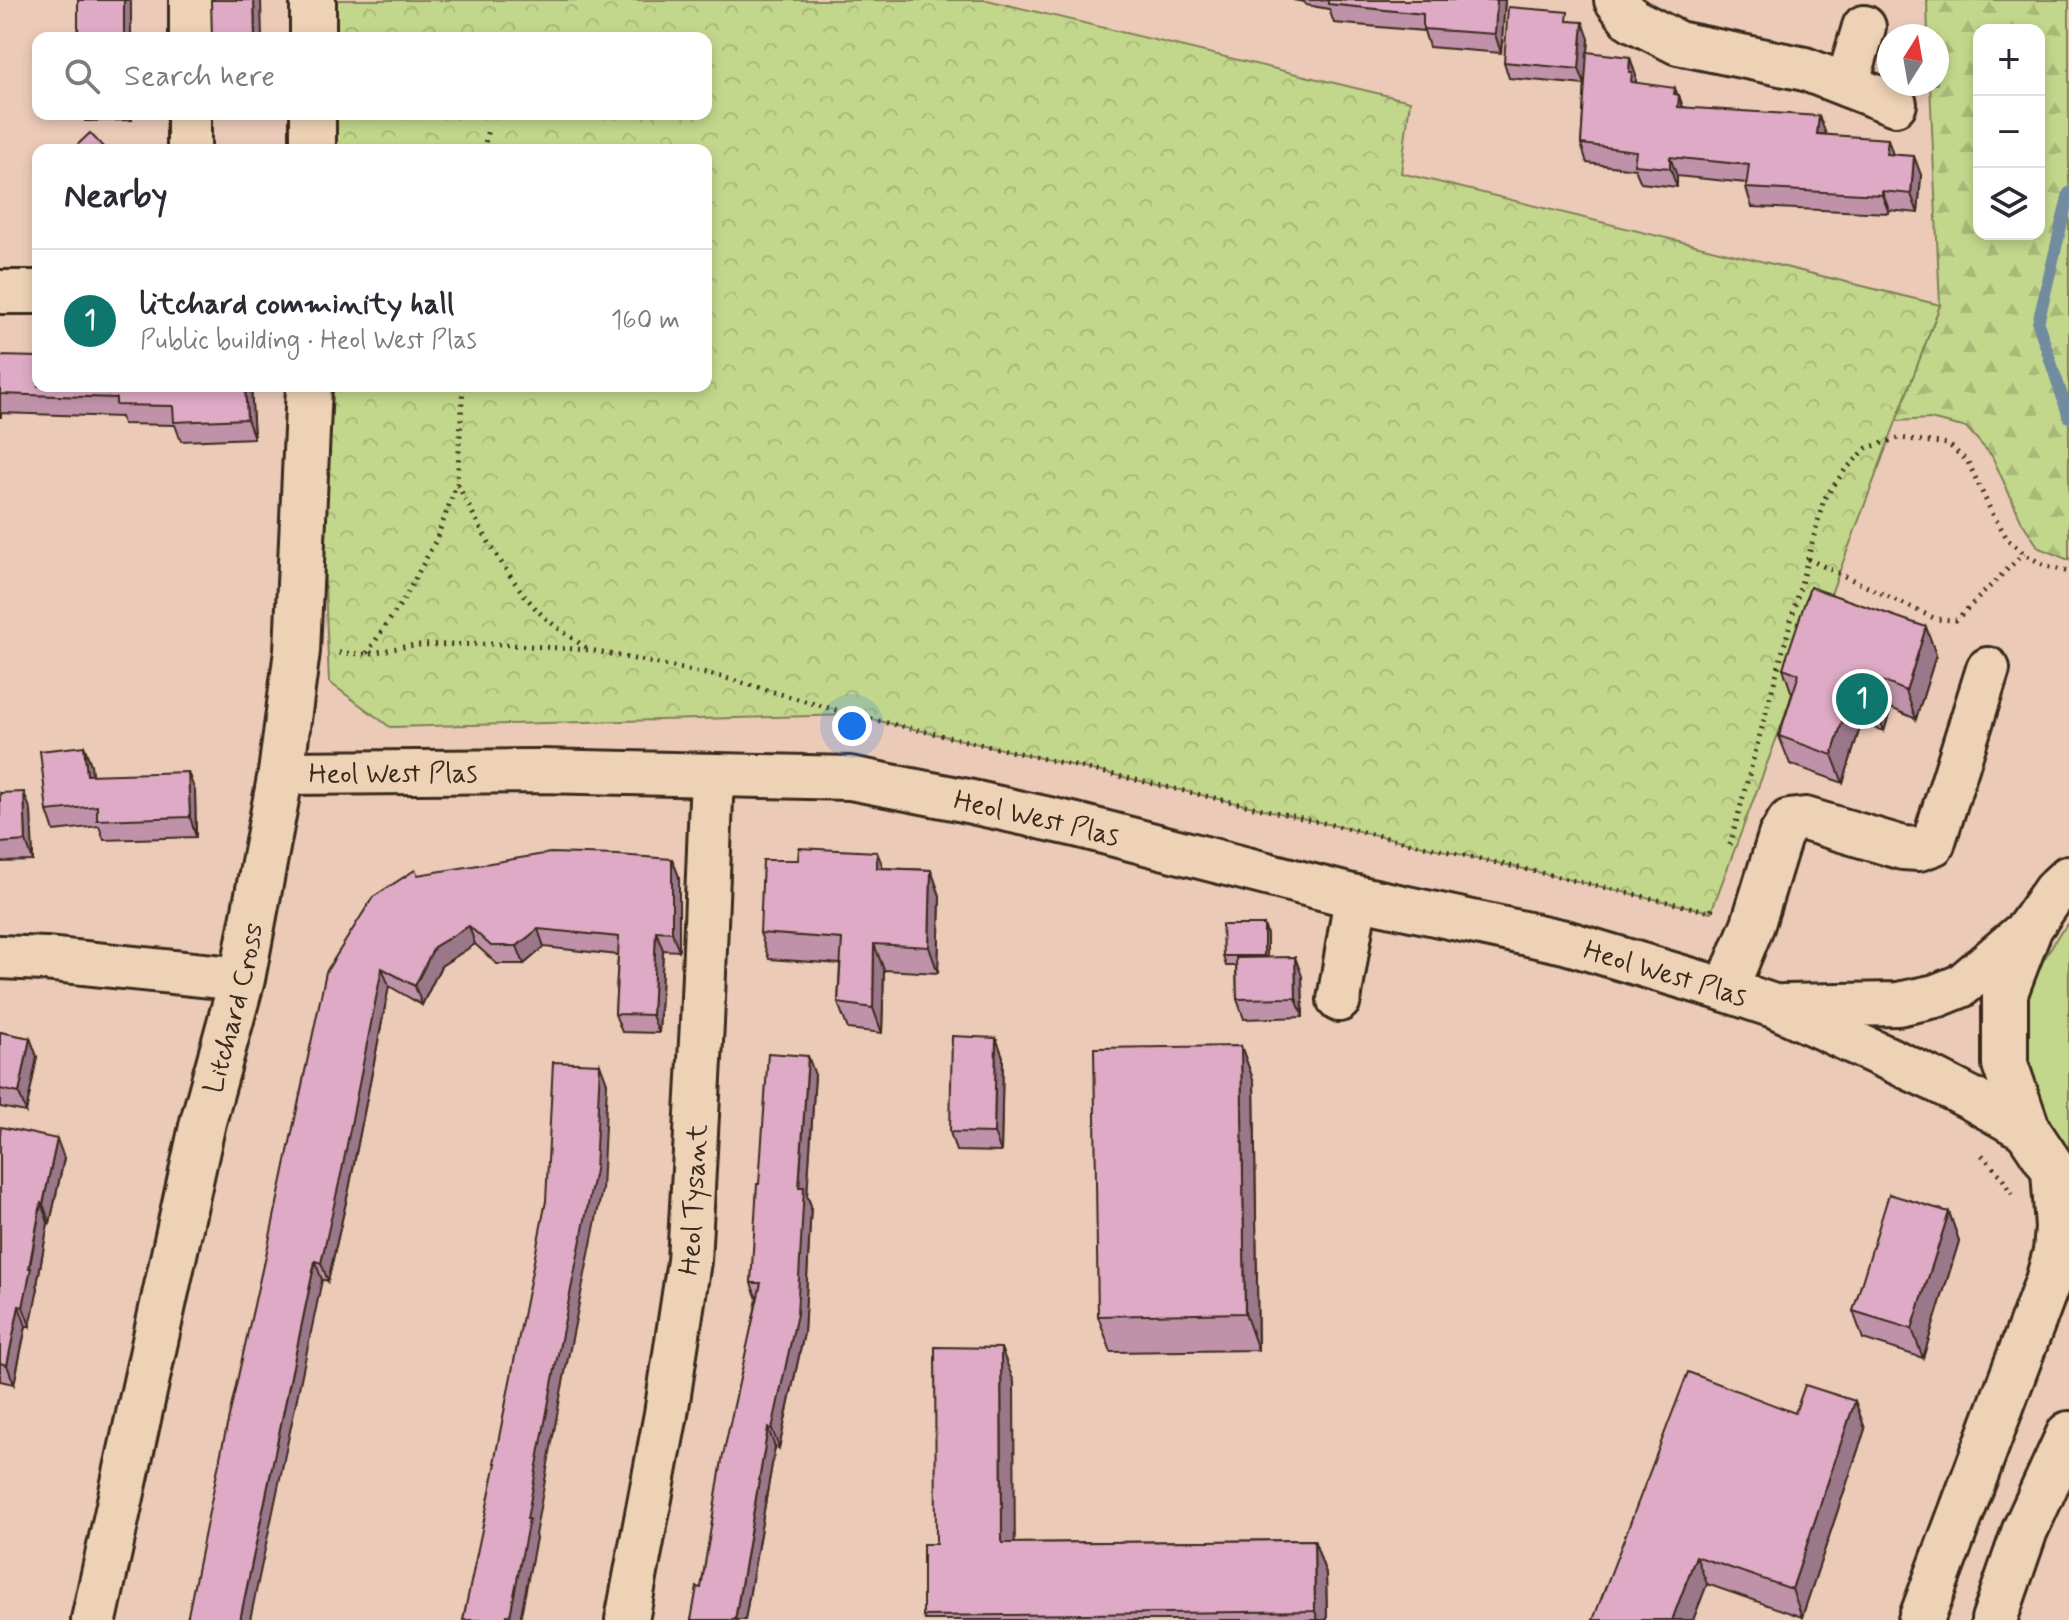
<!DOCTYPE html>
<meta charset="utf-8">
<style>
body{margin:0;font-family:Mynerve,sans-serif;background:#f2f2f3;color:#2b2b33}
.controls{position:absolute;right:24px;top:24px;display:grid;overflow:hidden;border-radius:16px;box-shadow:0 4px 12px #0003}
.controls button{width:72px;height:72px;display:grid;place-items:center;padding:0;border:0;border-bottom:2px solid #e1e1e2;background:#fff;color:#2b2b33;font:40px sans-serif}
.compass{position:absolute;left:1877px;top:24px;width:72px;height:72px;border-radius:50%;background:#fff;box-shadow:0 4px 12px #0003;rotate:11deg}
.you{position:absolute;left:852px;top:726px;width:28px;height:28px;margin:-20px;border:6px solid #fff;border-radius:50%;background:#1a73e8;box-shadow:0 0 0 12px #1a73e833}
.badge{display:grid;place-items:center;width:52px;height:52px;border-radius:50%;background:#0f766e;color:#fff;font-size:26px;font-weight:700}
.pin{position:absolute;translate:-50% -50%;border:4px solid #fff;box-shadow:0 2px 8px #0006}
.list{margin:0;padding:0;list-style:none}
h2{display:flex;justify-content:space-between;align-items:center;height:104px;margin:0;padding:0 32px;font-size:34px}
h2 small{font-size:26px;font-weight:400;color:#7c7c81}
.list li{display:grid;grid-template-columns:52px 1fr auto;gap:24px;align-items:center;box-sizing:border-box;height:144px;padding:0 32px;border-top:2px solid #e1e1e2}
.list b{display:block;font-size:30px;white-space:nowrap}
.list p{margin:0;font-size:26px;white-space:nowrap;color:#7c7c81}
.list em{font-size:26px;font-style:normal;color:#7c7c81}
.icon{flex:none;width:44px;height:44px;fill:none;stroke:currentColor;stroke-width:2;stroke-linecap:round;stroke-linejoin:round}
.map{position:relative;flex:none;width:2069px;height:1620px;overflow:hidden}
.search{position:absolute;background:#fff;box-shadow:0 4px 12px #0003;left:32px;top:32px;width:680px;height:88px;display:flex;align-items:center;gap:20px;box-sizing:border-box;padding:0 28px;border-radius:16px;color:#7c7c81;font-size:30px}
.panel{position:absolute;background:#fff;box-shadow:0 4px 12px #0003;left:32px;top:144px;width:680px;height:248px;border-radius:16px}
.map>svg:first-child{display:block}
</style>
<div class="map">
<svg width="2069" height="1620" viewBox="0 0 2069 1620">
<defs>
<pattern id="forest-firs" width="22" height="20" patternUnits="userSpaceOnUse" patternTransform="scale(2)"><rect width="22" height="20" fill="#c3d78c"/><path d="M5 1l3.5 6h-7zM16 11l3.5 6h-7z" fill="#a8b978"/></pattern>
<pattern id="park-crowns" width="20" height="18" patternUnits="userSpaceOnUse" patternTransform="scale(2)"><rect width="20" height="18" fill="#c3d78c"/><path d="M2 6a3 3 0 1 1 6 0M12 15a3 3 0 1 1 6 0" fill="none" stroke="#a8b978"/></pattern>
</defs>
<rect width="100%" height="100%" fill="#ebcab8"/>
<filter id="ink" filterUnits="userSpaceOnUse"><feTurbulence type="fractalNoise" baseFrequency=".0125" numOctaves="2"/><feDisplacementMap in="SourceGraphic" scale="16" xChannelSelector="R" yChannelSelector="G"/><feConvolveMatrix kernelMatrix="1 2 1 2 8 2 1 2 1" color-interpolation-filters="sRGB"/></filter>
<g filter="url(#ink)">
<polygon fill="#c3d78c" stroke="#7f8055" stroke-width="2" points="2069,923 2069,1161 2030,1093 2024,1027 2029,994 2042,963 2059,934"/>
<path fill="url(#forest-firs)" stroke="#7f8055" stroke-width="2" fill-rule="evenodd" d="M1927,0h142v560l-30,-12 -17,-26 -30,-66 -25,-28 -37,-9 -34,2 44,-116 -10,-221h7v-48h-9zM1979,30h60v204h-60z"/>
<polygon fill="url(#park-crowns)" stroke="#7f8055" stroke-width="2" points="313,0 987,0 1410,101 1401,173 1940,305 1711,912 853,715 390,727 329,682 317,386 706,386 706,150 313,150 313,114 706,114 706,38 313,38"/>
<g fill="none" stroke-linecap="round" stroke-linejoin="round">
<polyline stroke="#728c9f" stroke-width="12" points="2069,193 2038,323 2069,417"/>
<g stroke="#3b2a1e" stroke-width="48">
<g id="minor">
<polyline points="1616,0 1631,19 1678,43 1805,69 1895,104"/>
<polyline points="191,38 191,0"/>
<polyline points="1847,85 1864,27"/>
<polyline points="189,150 189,114"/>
<polyline points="0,292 38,292"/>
<path id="s1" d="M281,773l258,-2 311,7 113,22 113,25 280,72 209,45 161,48 48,16 163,75 37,19 54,31"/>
<polyline points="0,957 45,959 242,979"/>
<polyline points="1726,990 1753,924 1780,836 1789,821 1805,819 1903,848 1919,849 1933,844 1988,669"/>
<polyline points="1339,1000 1356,897"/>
<polyline points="1783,1006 1898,1004 1936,996 1961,986 2030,927"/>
<path id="s2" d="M627,1620l39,-206 23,-153 13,-238 10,-248"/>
</g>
</g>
<g stroke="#3b2a1e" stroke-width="50">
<g id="major">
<polyline points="313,0 313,38"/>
<polyline points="313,114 313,150"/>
<polyline points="2069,878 2055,891 2030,927 2005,993 2005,1064 2028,1131 2054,1170 2069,1183"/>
<path id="s3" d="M94,1620l109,-498 39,-143 39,-206 16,-122 12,-265"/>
<polyline points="1921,1620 2048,1281 2056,1252 2058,1228 2054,1170"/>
<polyline points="1994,1620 2025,1530 2069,1434"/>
</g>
</g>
<g stroke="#3b2a1e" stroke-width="5" stroke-dasharray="2 6" stroke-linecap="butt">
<polyline points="484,150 488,128"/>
<path d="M458,485c21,42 49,93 81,127 14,14 34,26 50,38"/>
<polyline points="1808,559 1936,619 1956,620 2024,553"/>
<polyline points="339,653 366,654 414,645 498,644 590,650 722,677 853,715"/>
<polyline points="367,653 404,599 436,540 457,484 463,386"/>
<polyline points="852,737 853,715 1711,912 1712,908"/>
<polyline points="1730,845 1824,499 1845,470 1867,448 1899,438 1948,444 1968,462 1991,511 2008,540 2026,555 2046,566 2069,572"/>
<polyline points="1982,1155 2001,1176 2012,1194"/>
</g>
<use href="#minor" stroke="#eed2b5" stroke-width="42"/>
<use href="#major" stroke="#eed2b5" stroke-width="44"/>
</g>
<g fill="#bf92a9" stroke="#3b2a1e" stroke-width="2">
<polygon points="1293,0 1505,0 1501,53 1429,47 1424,31 1334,23 1329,9 1306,5 1304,2"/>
<polygon points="1571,21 1589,39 1588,52 1636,76 1636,83 1679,95 1683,107 1826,135 1893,154 1921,175 1918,213 1889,210 1889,213 1752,207 1746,188 1746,183 1677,176 1677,187 1641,183 1635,169 1587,163 1581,144 1585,85 1509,78 1504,62"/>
<polygon points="83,114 132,114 132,120 85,121"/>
<polygon points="0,356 38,386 251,386 254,438 181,441 175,425 123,424 121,417 1,413 1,417 0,417"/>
<polygon points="1926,627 1936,655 1916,719 1891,708 1884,731 1861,724 1843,783 1790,764 1779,736 1792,694 1783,668"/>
<polygon points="84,746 91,765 92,775 195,791 196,837 104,840 99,826 54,831 47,811"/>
<polygon points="0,793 31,811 33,861 0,862"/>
<polygon points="672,859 679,877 679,951 663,950 659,1033 622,1032 615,1014 618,955 544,947 524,964 497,964 475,944 441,966 422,1005 389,986 349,1189 328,1281 264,1265 418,875"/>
<polygon points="883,868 931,870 940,896 938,973 884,970 882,1033 848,1029 838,1003 840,964 769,959 760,933"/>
<polygon points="1264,925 1267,935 1267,958 1302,976 1303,1017 1244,1019 1237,999 1236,966 1226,966 1223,956"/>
<polygon points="0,1032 30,1038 37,1057 26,1112 0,1107"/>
<polygon points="996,1038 1003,1057 1001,1152 956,1151 950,1132"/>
<polygon points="1241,1046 1254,1082 1258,1350 1111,1352 1098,1316"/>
<polygon points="815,1075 807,1195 811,1206 804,1333 779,1448 775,1447 745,1620 691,1620 701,1588 757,1299 751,1283 759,1184"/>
<polygon points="0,1134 64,1158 50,1223 48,1223 37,1285 38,1288 30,1326 26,1326 14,1384 0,1381"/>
<polygon points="1949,1212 1959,1241 1923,1358 1863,1339 1853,1311"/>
<polygon points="1014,1382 1014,1543 1314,1540 1326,1574 1327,1620 925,1620 923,1616 936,1544"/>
<polygon points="1855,1401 1865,1429 1802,1617 1707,1584 1693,1620 1593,1620 1795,1413"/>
</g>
<g fill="#9b778a" stroke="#3b2a1e" stroke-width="2">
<rect x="124" y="0" width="7" height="38"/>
<polygon points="254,0 261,0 262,38 255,38"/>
<polygon points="1497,0 1505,0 1501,53 1495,34"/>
<polygon points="1583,22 1589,39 1585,85 1579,69"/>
<polygon points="1630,57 1636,76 1636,84 1631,82 1629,72"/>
<polygon points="1675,88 1685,113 1684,126 1674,94"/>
<polygon points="1819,116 1826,134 1817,134"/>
<polygon points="1888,139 1894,158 1886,154"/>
<polygon points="1914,156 1921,175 1918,213 1911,194"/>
<polygon points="1670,157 1677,176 1677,187 1670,168"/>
<polygon points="1882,191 1889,210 1889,213 1882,195"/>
<polygon points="245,386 251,386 254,438 247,419"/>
<polygon points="1926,627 1936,655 1916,719 1906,691"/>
<polygon points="1880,680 1891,708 1884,731 1874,703"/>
<polygon points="1850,696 1861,724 1843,783 1832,755"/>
<polygon points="84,746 91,765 94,794 87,775"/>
<polygon points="188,772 195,791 196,837 190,817"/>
<polygon points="24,792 31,811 33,861 26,841"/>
<polygon points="877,852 887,877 877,868"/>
<polygon points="672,859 679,877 679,951 672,932"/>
<polygon points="931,870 940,896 938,973 929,947"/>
<polygon points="1264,925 1267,935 1267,966 1264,956"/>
<polygon points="469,926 475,944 441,966 422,1005 415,986 434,947"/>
<polygon points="538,929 544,947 524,964 517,946"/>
<polygon points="656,931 663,950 659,1033 652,1015"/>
<polygon points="874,944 884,970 882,1033 873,1008"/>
<polygon points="1295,957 1302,976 1303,1017 1296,998"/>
<polygon points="382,968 389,986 349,1189 328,1281 321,1263"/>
<polygon points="30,1038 37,1057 26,1112 19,1093"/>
<polygon points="996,1038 1003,1057 1001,1152 994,1133"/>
<polygon points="1241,1046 1254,1082 1258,1350 1245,1313"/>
<polygon points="808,1056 815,1075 807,1195 811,1206 804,1333 779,1448 772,1429 799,1187"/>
<polygon points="600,1064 607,1083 602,1190 561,1393 535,1535 536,1538 520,1620 511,1620 510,1616"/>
<polygon points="57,1139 64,1158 50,1223 43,1204"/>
<polygon points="41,1203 48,1223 37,1285 38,1288 30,1326 23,1307"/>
<polygon points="1949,1212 1959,1241 1923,1358 1912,1329"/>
<polygon points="315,1261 322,1280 250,1620 240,1620"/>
<polygon points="19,1306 26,1326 14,1384 7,1365"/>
<polygon points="1001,1348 1014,1382 1015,1578 1002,1543"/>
<polygon points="1855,1401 1865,1429 1802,1617 1792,1589"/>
<polygon points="768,1428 775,1447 745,1620 735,1620"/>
<polygon points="1314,1540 1326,1574 1327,1620 1318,1620 1315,1611"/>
<polygon points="1696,1556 1707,1584 1693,1620 1672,1620"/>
</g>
<g fill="#deaac5" stroke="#3b2a1e" stroke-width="2">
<rect x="78" y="0" width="46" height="38"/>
<polygon points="211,0 254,0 255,38 212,38"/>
<polygon points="1328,0 1497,0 1495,34 1423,29 1423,14 1328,4"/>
<polygon points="1508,7 1568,12 1567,21 1583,22 1579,69 1504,62"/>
<polygon points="1587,52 1630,57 1629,72 1632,72 1631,82 1675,88 1674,94 1679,95 1678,107 1819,116 1817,134 1888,139 1886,154 1914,156 1911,194 1882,191 1882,195 1746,188 1749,165 1670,157 1670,168 1634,165 1636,151 1581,144"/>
<polygon points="90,133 106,150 72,150"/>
<polygon points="0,356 38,357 38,386 245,386 247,419 174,422 173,406 116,405 116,398 0,394"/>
<polygon points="1810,587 1926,627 1906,691 1880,680 1874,703 1850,696 1832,755 1779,736 1799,674 1783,668"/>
<polygon points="84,746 87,775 188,772 190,817 97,820 97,806 47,811 40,751"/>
<polygon points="24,792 26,841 0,843 0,793"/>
<polygon points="799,848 877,852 877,868 931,870 929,947 874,944 873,1008 838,1003 842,939 760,933 763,860 798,860"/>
<polygon points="550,853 618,855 672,859 672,932 656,931 652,1015 615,1014 619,937 538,929 517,946 491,946 469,926 434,947 415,986 382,968 342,1170 321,1263 315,1261 240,1620 187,1620 222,1448 263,1265 264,1265 326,972 373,897 415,870 418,875"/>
<polygon points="1222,925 1264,925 1264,956 1223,956"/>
<polygon points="1295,957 1296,998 1237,999 1236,958"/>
<polygon points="0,1032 30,1038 19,1093 0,1089"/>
<polygon points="952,1036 996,1038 994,1133 950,1132"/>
<polygon points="1241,1046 1245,1313 1098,1316 1094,1048"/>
<polygon points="768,1053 808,1056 799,1187 804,1187 797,1314 772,1429 768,1428 735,1620 691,1620 697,1587 701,1588 722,1460 761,1283 751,1283 757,1184 759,1184"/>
<polygon points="553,1062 600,1064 595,1170 554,1374 527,1519 529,1519 510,1616 507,1615 506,1620 463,1620 496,1463 494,1463 513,1366 546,1201"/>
<polygon points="1,1127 57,1139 43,1204 41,1203 29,1268 31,1268 23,1307 19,1306 7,1365 0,1363 0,1134"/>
<polygon points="1889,1194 1949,1212 1912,1329 1853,1311"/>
<polygon points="935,1347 1001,1348 1002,1543 1314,1540 1315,1611 923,1616 923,1544 936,1544"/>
<polygon points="1688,1372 1795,1413 1805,1385 1855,1401 1792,1589 1696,1556 1672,1620 1593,1620"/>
</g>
</g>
<g text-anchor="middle" stroke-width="6" stroke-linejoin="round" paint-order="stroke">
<g font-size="28" fill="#3b2a1e" stroke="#eed2b5">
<text dy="10" stroke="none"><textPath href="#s1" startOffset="112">Heol West Plas</textPath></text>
<text dy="10" stroke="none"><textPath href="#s1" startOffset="760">Heol West Plas</textPath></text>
<text dy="10" stroke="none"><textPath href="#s1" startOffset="1408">Heol West Plas</textPath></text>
<text dy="10" stroke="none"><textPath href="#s3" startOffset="628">Litchard Cross</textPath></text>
<text dy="10" stroke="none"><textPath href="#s2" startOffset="426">Heol Tysant</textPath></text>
</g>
</g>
</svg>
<div class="controls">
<button>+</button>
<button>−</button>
<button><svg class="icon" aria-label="layers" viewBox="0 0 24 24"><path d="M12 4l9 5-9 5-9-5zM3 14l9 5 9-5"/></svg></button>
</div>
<svg class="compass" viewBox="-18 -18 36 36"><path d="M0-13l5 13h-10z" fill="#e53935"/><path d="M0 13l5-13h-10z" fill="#7c7c81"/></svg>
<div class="you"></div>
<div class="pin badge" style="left:1862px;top:699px">1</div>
<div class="search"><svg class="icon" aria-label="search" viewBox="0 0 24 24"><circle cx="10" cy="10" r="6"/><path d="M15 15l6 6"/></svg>Search here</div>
<section class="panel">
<h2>Nearby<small></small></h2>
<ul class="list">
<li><span class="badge">1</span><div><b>litchard comminity hall</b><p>Public building · Heol West Plas</p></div><em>160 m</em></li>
</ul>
</section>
</div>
